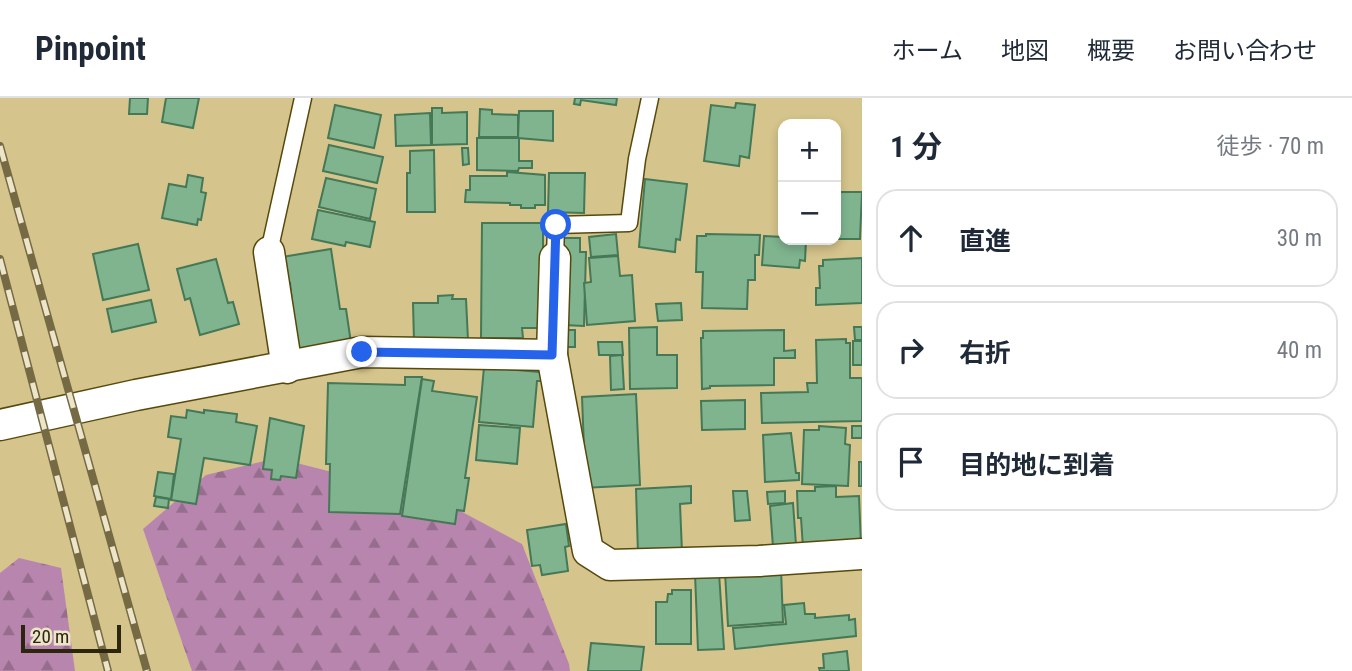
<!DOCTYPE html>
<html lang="ja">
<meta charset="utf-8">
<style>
body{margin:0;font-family:"Roboto Condensed","Noto Sans JP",sans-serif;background:#f6f6f7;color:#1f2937}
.controls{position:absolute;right:21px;top:21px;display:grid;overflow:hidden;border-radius:14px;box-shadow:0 4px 10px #0003}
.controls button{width:63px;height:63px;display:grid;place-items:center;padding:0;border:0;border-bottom:2px solid #e0e1e3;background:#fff;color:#1f2937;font:35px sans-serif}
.scale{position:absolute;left:21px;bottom:18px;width:100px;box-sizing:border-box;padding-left:7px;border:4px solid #2c260e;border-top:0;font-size:19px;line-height:24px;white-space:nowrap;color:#2c260e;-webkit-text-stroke:5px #ede5c9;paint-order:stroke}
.stop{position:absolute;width:21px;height:21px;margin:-16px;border:5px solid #2563eb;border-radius:50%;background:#fff}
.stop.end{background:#2563eb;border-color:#fff;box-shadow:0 2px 7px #0008}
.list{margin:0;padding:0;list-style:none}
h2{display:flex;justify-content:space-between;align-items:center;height:91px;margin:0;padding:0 28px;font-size:30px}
h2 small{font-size:23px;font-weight:400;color:#747a83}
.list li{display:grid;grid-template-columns:46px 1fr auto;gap:21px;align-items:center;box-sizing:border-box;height:98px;margin:0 14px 14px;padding:0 14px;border:2px solid #e0e1e3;border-radius:21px}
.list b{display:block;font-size:26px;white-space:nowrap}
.list em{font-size:23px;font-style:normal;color:#747a83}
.icon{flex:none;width:38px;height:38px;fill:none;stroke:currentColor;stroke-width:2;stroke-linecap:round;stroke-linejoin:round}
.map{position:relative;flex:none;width:862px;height:573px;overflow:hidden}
header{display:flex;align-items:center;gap:42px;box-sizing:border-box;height:98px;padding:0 35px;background:#fff;border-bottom:2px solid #e0e1e3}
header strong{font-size:33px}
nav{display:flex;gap:38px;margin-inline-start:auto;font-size:24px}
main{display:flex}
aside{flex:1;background:#fff}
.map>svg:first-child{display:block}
</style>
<header>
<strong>Pinpoint</strong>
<nav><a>ホーム</a><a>地図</a><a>概要</a><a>お問い合わせ</a></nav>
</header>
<main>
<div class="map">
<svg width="862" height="573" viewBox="0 0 862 573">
<defs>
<pattern id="forest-firs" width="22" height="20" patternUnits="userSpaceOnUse" patternTransform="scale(1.75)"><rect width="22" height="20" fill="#b885ae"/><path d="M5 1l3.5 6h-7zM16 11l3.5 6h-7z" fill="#966d8c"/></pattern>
</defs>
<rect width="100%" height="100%" fill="#d5c48b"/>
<g fill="url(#forest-firs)">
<polygon points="277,360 438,401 522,446 569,566 570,573 192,573 143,431 206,377"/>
<polygon points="19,460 61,470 75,573 0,573 0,475"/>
</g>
<g fill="#7fb48f" stroke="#457856" stroke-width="2">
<polygon points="130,0 148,0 147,16 129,16"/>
<polygon points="166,0 199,0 193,30 162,24"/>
<polygon points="575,0 617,0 616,7 581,2 580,7 574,6"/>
<polygon points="736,5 755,7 749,60 740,58 739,68 704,63 711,7 735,10"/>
<polygon points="335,7 381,17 374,50 328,40"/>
<polygon points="432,10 442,10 442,15 467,14 467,46 432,47"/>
<polygon points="480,11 492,12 492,16 518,17 518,39 479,39"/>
<polygon points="519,13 553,13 553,43 518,40"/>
<polygon points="430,15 431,47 396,48 395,17"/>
<polygon points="477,40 519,40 519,63 532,63 532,70 519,70 518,73 477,72"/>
<polygon points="329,47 383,59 377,85 323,73"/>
<polygon points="462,50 468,50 469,66 463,67"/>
<polygon points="434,52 435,114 407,114 407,75 410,75 410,53"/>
<polygon points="507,74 545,77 545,107 535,107 535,110 521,110 521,107 510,107 510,105 465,104 466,92 470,92 470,78 507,78"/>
<polygon points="549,75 585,75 584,115 548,114"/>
<polygon points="188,77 203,80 201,94 206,95 201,122 198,121 197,127 162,120 169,86 186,89"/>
<polygon points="326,80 376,91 370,121 319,109"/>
<polygon points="645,81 687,86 680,142 676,141 675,154 639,149"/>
<polygon points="836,94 862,94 860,141 836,141"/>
<polygon points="318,112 375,124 370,149 346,144 345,148 312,141"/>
<polygon points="482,125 543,125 543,230 522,230 523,240 481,240"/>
<polygon points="616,136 618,157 591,159 589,139"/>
<polygon points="706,136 760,137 759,157 755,157 755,182 748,182 747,211 702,210 703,174 696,174 697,138 706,138"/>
<polygon points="764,138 783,139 783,142 806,142 805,163 800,162 799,170 762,167"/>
<polygon points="563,140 580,140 580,154 586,154 584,228 563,227"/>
<polygon points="138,146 149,192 103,202 93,156"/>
<polygon points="331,151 340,211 346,211 351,245 297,253 290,185 286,186 282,159"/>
<polygon points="618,158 620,178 632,177 635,223 587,227 584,185 591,184 589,160"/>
<polygon points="862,160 862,205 816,207 816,190 820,190 819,168 823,168 823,162"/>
<polygon points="216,161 228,205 233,204 239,226 200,237 190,200 185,202 177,171"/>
<polygon points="453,197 452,201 466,201 468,242 414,243 413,205 438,205 438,198"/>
<polygon points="151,202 156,224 112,234 107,211"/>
<polygon points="681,205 682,222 658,223 656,206"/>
<polygon points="657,229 657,257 677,257 677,290 630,291 629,230"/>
<polygon points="854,229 862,229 862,242 855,242"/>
<rect x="565" y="232" width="10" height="17"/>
<polygon points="784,232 784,253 795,252 795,260 774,260 774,287 710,288 710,290 702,291 701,240 703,240 703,233"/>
<polygon points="846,241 846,245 850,245 850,280 862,280 862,323 762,325 761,295 808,294 807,285 817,285 816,242"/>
<rect x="853" y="243" width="9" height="24"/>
<polygon points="598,244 622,244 623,257 599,257"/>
<polygon points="622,257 624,291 611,292 610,258"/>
<polygon points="484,269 551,275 551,283 537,283 533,329 479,324"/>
<polygon points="405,279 422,279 400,416 329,414 330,366 326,366 328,285 405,287"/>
<polygon points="422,281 434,283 432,293 477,299 465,380 469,380 464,413 457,412 455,426 402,418"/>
<polygon points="636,296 640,387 583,390 585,376 582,299"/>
<polygon points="745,302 745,331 702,332 701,303"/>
<polygon points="187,312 204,315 204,312 237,316 236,324 257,328 250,367 204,360 196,406 171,402 181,341 168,339 171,318 186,320"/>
<polygon points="270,320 304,328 296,380 281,378 280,382 271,381 272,372 263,371"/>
<polygon points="479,327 520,330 517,366 476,362"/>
<polygon points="819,328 846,330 845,346 850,347 848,388 802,386 804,332 819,332"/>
<rect x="852" y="328" width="10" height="12"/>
<polygon points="791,335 796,375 799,375 799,382 765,384 763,337"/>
<rect x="859" y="364" width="3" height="24"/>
<polygon points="158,374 174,376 171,401 154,398"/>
<polygon points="691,388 691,405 680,406 682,454 638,456 636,391"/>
<polygon points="836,388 836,399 859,398 861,448 803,450 801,420 798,420 797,393 815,393 815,389"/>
<polygon points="733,393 747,393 750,422 735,423"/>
<polygon points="785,393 785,405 768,406 767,394"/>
<polygon points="156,399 169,401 168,410 154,408"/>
<polygon points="793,405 796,447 773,449 770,408"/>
<polygon points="566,426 569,448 565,449 568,473 542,477 540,467 532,468 527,432"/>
<polygon points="781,471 783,524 728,528 725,474"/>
<polygon points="719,475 724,551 698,552 695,476"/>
<polygon points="672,492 691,492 691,546 656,546 656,504 667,504 668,496 672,496"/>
<polygon points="804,505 805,516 815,516 815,520 849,517 849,522 855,521 856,538 735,551 733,530 786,526 784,507"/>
<polygon points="591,545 644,549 641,573 588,573"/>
<polygon points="847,553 849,573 820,573 819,570 824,570 823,556"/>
</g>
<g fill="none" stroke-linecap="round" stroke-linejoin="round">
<g stroke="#57480c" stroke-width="19">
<g id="service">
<polyline points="269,154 303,0"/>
<polyline points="555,160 556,127 629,125 637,61 650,0"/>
</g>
</g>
<g stroke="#57480c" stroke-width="33">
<g id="minor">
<polyline points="269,154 287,270"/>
<polyline points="555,160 552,257 588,453 610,467 759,463 862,456"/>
<polyline points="0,327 136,297 362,254 552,257"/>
</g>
</g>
<use href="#service" stroke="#fff" stroke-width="16"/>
<use href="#minor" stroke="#fff" stroke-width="30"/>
<g stroke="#756a44" stroke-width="8">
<g id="rail">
<polyline points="0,48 147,573"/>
<polyline points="0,161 108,573"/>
</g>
</g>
<use href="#rail" stroke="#ede5c9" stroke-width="5" stroke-dasharray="16" stroke-linecap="butt"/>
</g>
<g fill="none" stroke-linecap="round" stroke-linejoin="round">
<polyline stroke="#2563eb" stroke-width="9" points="362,254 552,257 556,127"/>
</g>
</svg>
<div class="controls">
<button>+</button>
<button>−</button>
</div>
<div class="scale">20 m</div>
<div class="stop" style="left:556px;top:127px"></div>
<div class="stop end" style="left:362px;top:254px"></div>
</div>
<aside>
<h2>1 分<small>徒歩 · 70 m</small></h2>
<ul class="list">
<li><svg class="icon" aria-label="ahead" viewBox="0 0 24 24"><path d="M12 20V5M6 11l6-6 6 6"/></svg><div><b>直進</b></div><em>30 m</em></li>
<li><svg class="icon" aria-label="right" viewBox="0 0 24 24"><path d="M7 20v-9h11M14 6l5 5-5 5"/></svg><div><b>右折</b></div><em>40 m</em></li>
<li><svg class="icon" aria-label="arrive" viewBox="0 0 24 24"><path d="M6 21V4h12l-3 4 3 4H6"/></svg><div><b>目的地に到着</b></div></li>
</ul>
</aside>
</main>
